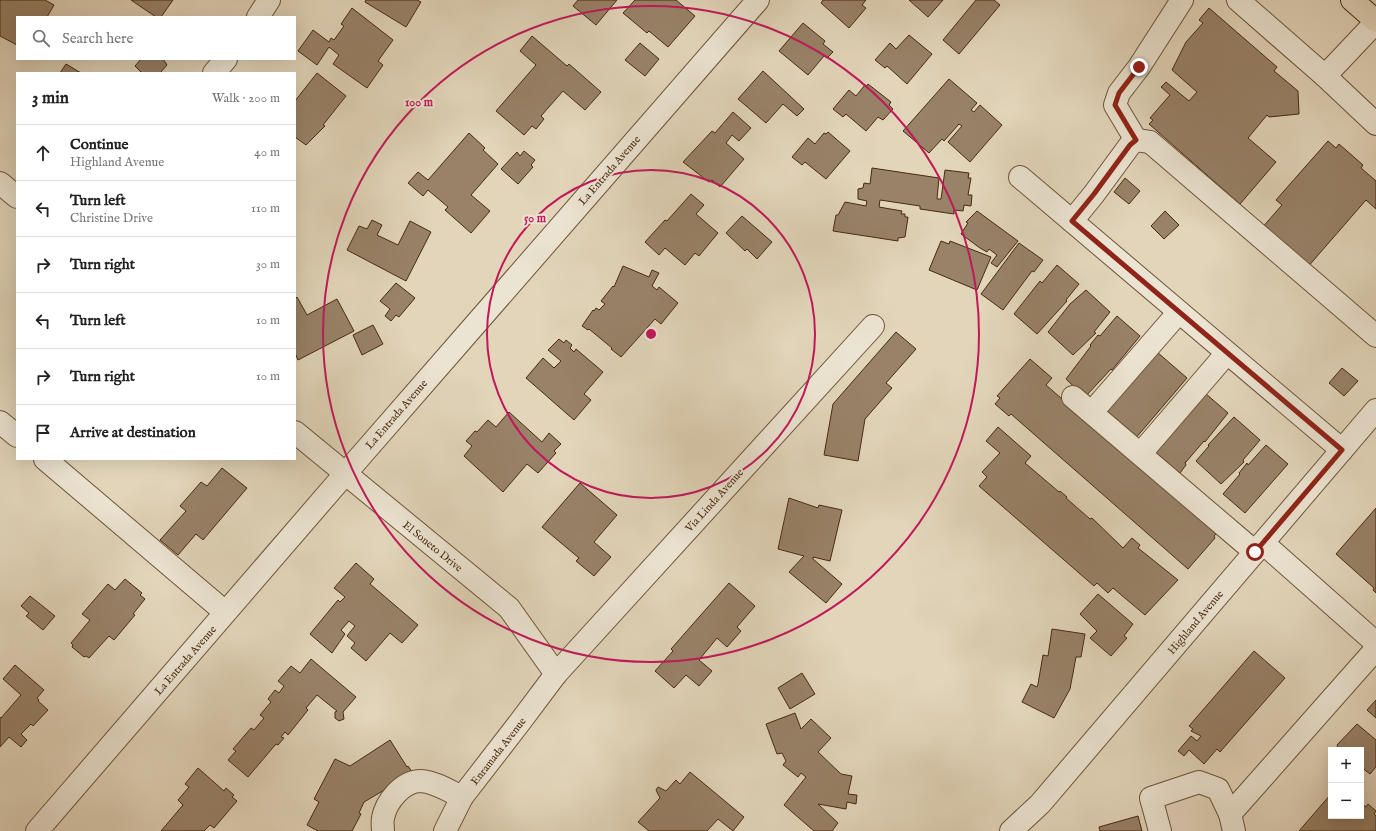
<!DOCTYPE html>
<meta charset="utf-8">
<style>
body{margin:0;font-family:"IM FELL English",serif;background:#f2f2f2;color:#222}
.controls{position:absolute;right:12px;bottom:12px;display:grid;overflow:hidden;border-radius:0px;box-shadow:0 4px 16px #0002}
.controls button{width:36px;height:36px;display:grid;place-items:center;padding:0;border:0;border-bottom:1px solid #e0e0e0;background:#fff;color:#222;font:20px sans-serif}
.stop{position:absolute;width:12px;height:12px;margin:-9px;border:3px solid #8f2418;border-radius:50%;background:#fff}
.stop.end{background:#8f2418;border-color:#fff;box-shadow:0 1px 4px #0008}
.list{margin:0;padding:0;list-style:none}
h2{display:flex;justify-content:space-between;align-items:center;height:52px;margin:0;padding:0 16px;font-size:17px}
h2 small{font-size:13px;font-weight:400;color:#767676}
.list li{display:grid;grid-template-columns:26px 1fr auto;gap:12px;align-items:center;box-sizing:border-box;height:56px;padding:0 16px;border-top:1px solid #e0e0e0}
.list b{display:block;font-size:15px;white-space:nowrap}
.list p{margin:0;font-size:13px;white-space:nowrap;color:#767676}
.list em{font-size:13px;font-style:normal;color:#767676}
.icon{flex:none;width:22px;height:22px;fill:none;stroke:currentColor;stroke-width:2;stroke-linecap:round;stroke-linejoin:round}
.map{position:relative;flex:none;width:1376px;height:831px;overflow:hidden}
.search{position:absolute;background:#fff;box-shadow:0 4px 16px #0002;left:16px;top:16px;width:280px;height:44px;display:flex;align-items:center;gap:10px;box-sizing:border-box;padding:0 14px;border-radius:0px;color:#767676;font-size:15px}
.panel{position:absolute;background:#fff;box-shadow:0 4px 16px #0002;left:16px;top:72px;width:280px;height:388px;border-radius:0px}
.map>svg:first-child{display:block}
</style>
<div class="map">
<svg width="1376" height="831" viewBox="0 0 1376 831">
<rect width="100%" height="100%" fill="#e2d5ba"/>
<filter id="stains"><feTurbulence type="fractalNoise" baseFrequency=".005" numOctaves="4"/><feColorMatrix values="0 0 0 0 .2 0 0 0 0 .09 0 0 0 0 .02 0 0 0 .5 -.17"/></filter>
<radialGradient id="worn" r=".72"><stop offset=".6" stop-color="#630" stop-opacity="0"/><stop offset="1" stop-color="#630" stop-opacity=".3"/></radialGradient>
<g fill="#988268" stroke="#482910">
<polygon points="0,0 45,0 54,5 47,17 17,17 17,45 0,36"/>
<polygon points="131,0 173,0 161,17 156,17"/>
<polygon points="366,0 417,0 421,2 406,27 365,2"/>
<polygon points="578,0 617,0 596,25 573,6"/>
<polygon points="635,0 676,0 695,16 668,47 649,31 647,33 623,13"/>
<polygon points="823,0 866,0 862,5 866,8 849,28 821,3"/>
<polygon points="909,0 943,0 928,17"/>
<polygon points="976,0 994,0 1000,5 959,54 943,40"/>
<polygon points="352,8 393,40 378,61 383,65 367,88 333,64 339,55 329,47 317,65 298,51 313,30 329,42 331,38 334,40 344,26 341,24"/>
<polygon points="1209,8 1277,67 1274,71 1298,91 1299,114 1269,117 1267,115 1248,138 1276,162 1240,204 1149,124 1153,120 1150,118 1170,95 1161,87 1166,82 1189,101 1197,92 1172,70 1186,42 1203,23 1199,20"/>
<polygon points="803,23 825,41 823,44 833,52 827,58 824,56 808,75 779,51"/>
<polygon points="909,35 932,54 907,84 887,66 885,68 875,60 890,43 896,49"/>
<polygon points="532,36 567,66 569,64 601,92 585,110 563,91 541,116 544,119 536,129 532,126 524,135 496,111 536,65 520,51"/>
<polygon points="640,43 659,59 645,76 625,60"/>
<polygon points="141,59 163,59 167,65 160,73 142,73 135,66"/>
<polygon points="66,64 81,73 60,73"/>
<polygon points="763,71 804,109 797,116 783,104 766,123 738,99"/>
<polygon points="317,73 346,96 323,125 325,126 306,145 295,137 295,101"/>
<polygon points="949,79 977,103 971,110 974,112 980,105 1002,125 970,162 948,142 962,126 959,124 944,141 942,139 929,153 903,131"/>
<polygon points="868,84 891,102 889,105 893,109 883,120 878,117 866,131 846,114 843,117 833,109 849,90 856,96 865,85 867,86"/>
<polygon points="733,112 751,128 739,141 732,135 726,143 744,159 720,187 712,180 709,182 683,162 712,131 715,133"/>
<polygon points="828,132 850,151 826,179 805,162 802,165 792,157 808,138 815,144 824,133 826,134"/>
<polygon points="469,133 485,148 483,150 498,164 471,195 490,211 471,233 445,210 448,207 428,190 423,196 408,183 418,172 428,180"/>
<polygon points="1328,141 1336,148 1339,144 1363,165 1361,168 1376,181 1376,209 1366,200 1306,269 1261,229 1282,205 1276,200"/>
<polygon points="524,151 535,160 531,165 533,167 518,184 501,169 517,152 520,156"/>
<polygon points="872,168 939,178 937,199 941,199 945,170 969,173 968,178 971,178 968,195 972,195 971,206 964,205 963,211 954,210 954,214 920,209 920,206 880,200 879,207 902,211 901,214 905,214 905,217 908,217 905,237 898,238 898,241 833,231 836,215 838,215 845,202 866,206 867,201 858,199 858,189 863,188 864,183 870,184"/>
<polygon points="1125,178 1140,191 1129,204 1114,192"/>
<polygon points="691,194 704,205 696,214 718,233 699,256 695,253 685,265 665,248 659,255 645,242 665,220 667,221"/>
<polygon points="977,211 1018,241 997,267 991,263 997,255 989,249 987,252 980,248 961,234 968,223 966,222"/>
<polygon points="1165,211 1179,225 1164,239 1151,226"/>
<polygon points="742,216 772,242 757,259 747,249 745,251 726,233"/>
<polygon points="372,220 382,225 377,235 398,245 410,221 431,232 406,281 347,250 359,226 367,229"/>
<polygon points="941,241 949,244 950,241 991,257 977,290 929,270"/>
<polygon points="1019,243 1043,260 1034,272 1032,271 1003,310 981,294"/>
<polygon points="1057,265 1079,284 1066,300 1067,301 1037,334 1014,314 1040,281 1042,283"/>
<polygon points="623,266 649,277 652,270 659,273 652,286 657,290 659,287 678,303 661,324 655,319 621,357 611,349 612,348 589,329 588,330 582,326 593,310 594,311 596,308 599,310 605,304 601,301 613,286 614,287"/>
<polygon points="396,283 415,298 399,317 396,315 391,321 385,316 390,309 380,301"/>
<polygon points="1086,290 1110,312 1094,332 1096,333 1073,355 1048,332 1070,304"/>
<polygon points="297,297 307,315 337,299 354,331 298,360 295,353 295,299"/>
<polygon points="1117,316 1140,336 1112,370 1111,369 1085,397 1066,379 1091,346 1090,345 1098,335 1100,336"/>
<polygon points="373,325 383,344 362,355 353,335"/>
<polygon points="896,332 916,349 886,383 892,388 865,419 858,461 824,455 833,404"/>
<polygon points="559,339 564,343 566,340 572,345 570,348 574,352 576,349 603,372 584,394 591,400 574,420 526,378 543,358 554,368 561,361 548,350"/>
<polygon points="1157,352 1187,378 1135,439 1105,413"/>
<polygon points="1030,359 1052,378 1046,385 1183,505 1218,532 1214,536 1215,538 1188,569 1011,414 1009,416 995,404 1000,398 997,396"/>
<polygon points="1342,368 1358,381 1344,396 1329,383"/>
<polygon points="1205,393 1228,413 1205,442 1204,441 1186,462 1185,462 1186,465 1180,473 1177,471 1175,473 1153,456"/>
<polygon points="509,412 542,442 549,433 561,444 554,451 556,453 538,473 527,464 503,492 464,456 472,446 466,441 475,431 477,432 488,420 496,427"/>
<polygon points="1234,417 1260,440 1243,460 1244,462 1221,484 1196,461 1209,446 1208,445"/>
<polygon points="998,427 1031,456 1025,463 1059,492 1060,491 1067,497 1066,498 1090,519 1092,518 1123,548 1132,538 1140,545 1138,548 1178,580 1145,615 1113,588 1108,593 1097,583 1094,586 979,486 987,477 982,472 1000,453 986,441"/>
<polygon points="1266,445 1288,464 1245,513 1223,494 1240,474 1239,473 1247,463 1248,465"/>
<polygon points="222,468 247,488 203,540 196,534 178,555 160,540 186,511 180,506 201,482 207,486"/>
<polygon points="580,483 617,515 594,542 611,557 594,576 576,561 579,558 542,527"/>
<polygon points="789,498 818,508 819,505 842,510 830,561 813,557 813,559 842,584 826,603 789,572 804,556 778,549"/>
<polygon points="1376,508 1376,593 1373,590 1374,588 1336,554"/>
<polygon points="356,563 374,579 370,584 418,625 402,643 390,633 366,661 351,648 355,643 347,636 355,626 349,621 341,630 345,634 332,653 310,634 338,600 340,602 345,597 334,588"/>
<polygon points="125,579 142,593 140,595 145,599 133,614 135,615 114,640 109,636 89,658 86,656 84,657 72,647 73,645 71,643 90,620 82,614 108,584 115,590"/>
<polygon points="729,583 755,606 737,627 741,631 727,647 717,638 699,660 712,671 699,686 686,675 674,688 655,671 673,651 671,649"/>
<polygon points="1098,594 1133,624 1124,636 1127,638 1111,656 1090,638 1097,631 1080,614"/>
<polygon points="30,596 55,616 43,630 26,616 29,613 21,606"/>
<polygon points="1052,629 1085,634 1081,657 1076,657 1070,689 1054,718 1022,702 1031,684 1037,687 1038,684 1043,655 1048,656"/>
<polygon points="1254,651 1285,678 1220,752 1217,749 1204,764 1189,750 1184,756 1178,751 1191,736 1197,741 1201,736 1191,731 1193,729 1189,726"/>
<polygon points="311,659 356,697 343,712 344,719 339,721 335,718 335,712 337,711 317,695 306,708 308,710 288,735 285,732 281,737 284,738 278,745 276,744 248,777 228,760 236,751 233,749 251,728 254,730 264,718 260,715 271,702 268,699 275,690 279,693 284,686 278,681 291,666 300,673"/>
<polygon points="15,665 44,690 37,698 39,700 38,701 48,710 33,726 31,724 21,734 27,740 21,747 9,737 0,747 0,717 1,718 21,695 3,679"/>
<polygon points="802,673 815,694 790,709 778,688"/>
<polygon points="1376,700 1376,718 1367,710"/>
<polygon points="795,713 801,729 811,719 831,738 818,752 841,774 852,776 848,794 857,795 856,804 847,802 846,809 818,804 838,823 832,831 814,831 784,805 806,777 801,773 798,777 783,765 786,761 782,753 777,754 766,724"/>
<polygon points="1357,724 1376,740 1376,767 1370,774 1361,767 1361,750 1341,750 1338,747 1337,745"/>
<polygon points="390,740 407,767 408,766 413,773 364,802 359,813 361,814 352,831 318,831 307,825 319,802 314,799 335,759 350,766"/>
<polygon points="198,768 224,791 226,788 234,795 232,797 237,801 214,828 210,825 204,831 161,831 183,805 178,800 189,787 185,784"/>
<polygon points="690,772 744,817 733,831 718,819 707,831 649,831 638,822 660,798 656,790 658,787 666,791 676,780 680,784"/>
<polygon points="1331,794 1331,816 1361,816 1361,803 1366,807 1368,804 1376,811 1374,814 1376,816 1376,831 1299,831"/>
<polygon points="1138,816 1142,831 1100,831 1099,827"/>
</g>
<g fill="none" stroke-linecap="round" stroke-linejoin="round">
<g stroke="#6e543a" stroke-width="24">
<g id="minor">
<polyline points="1238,0 1325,76"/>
<polyline points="258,17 269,0"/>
<polyline points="1376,22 1325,76 1376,124"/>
<polyline points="214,73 226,59"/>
<polyline points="1136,140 1115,105 1119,93 1139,67 1182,0"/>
<polyline points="1020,177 1342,450"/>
<polyline points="0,183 17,197"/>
<polyline points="1072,221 1094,194 1130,145 1136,140 1150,142 1376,336"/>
<polyline points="1073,397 1255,552"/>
<polyline points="1099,404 1179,312"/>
<polyline points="0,422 17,436"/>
<polyline points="295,432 509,608 556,674"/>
<polyline points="1147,446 1227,353"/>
<polyline points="45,459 225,612"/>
<polyline points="1263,543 1376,643"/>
<polyline points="1230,814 1376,649"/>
<polyline points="37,831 345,474 758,0"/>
<path d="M383,831c0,-4 -1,-9 0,-13 3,-16 19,-37 38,-37 14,1 28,10 41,16"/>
<polyline points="445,831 462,797 520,722 556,674 873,326"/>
<polyline points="1011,831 1040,804 1376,410"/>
<polyline points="1160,831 1151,798 1199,782 1218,789 1230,814 1234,831"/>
</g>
</g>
<g stroke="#482910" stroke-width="24">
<polyline id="major" points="1352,0 1376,21"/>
</g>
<use href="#minor" stroke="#ece4d2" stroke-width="22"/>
<use href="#major" stroke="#e2d5ba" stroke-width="22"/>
</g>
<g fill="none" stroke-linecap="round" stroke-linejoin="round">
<polyline stroke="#8f2418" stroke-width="5" points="1139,67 1119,93 1115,105 1136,140 1130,145 1094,194 1072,221 1342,450 1255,552"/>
</g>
<g fill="none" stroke="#c2185b" stroke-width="2">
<circle cx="651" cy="334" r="164"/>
<circle cx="651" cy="334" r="328"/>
</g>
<g text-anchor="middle" stroke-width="4" stroke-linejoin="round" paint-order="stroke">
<g font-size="11" fill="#482910" stroke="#ece4d2">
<text transform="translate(609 170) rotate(-49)" y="4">La Entrada Avenue</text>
<text transform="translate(396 414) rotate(-49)" y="4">La Entrada Avenue</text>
<text transform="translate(714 500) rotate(-48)" y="4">Via Linda Avenue</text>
<text transform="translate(433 546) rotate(39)" y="4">El Soneto Drive</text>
<text transform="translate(1195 622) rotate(-50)" y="4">Highland Avenue</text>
<text transform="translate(185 660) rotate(-49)" y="4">La Entrada Avenue</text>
<text transform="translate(498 751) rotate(-52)" y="4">Enramada Avenue</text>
</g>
</g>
<circle cx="651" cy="334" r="6" fill="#c2185b" stroke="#ece4d2" stroke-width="2"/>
<g font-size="12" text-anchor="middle" font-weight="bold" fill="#c2185b" stroke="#ece4d2" stroke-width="4" stroke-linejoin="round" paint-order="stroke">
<text x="419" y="106">100 m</text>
<text x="535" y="222">50 m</text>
</g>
<rect width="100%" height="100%" filter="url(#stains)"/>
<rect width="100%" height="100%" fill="url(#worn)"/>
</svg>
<div class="controls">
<button>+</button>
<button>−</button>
</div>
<div class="stop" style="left:1255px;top:552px"></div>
<div class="stop end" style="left:1139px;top:67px"></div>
<div class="search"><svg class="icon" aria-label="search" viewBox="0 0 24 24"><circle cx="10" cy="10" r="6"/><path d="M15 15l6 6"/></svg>Search here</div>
<section class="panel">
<h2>3 min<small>Walk · 200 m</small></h2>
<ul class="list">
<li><svg class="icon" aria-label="ahead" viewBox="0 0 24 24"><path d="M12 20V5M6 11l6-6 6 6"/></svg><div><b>Continue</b><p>Highland Avenue</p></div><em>40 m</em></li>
<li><svg class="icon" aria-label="left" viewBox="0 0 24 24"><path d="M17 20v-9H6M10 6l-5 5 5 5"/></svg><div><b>Turn left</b><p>Christine Drive</p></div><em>110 m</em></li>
<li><svg class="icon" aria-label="right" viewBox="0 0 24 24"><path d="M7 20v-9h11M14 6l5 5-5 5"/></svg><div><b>Turn right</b></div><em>30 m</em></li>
<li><svg class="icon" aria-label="left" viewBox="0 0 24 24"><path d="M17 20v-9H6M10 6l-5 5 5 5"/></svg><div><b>Turn left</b></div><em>10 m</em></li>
<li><svg class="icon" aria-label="right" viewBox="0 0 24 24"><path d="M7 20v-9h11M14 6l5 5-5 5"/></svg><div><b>Turn right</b></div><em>10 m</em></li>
<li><svg class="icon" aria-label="arrive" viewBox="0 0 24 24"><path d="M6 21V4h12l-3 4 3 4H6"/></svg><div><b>Arrive at destination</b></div></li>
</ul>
</section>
</div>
